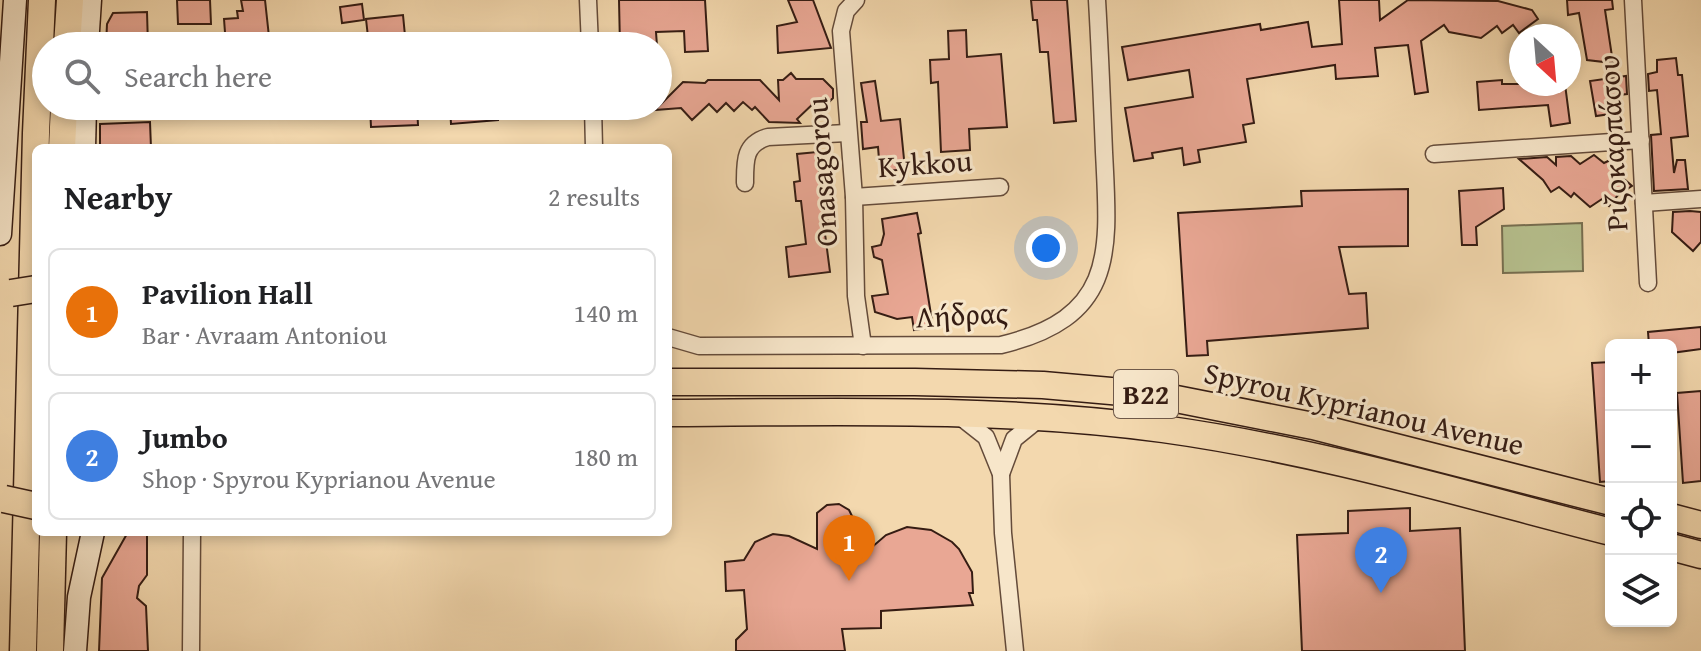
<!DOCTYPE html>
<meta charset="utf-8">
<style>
body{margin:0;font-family:"Gentium Book Plus",serif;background:#f2f2f2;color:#202124}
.controls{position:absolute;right:24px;bottom:24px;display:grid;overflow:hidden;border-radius:12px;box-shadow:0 4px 12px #0003}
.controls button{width:72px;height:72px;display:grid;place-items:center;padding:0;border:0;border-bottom:2px solid #e0e0e0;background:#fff;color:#202124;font:40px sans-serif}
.compass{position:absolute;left:1509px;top:24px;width:72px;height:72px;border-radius:50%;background:#fff;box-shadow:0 4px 12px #0003;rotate:154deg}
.you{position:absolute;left:1046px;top:248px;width:28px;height:28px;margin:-20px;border:6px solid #fff;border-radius:50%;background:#1a73e8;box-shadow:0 0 0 12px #1a73e833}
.badge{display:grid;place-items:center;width:52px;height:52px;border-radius:50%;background:#1a73e8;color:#fff;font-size:26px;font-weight:700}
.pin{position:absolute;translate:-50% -66px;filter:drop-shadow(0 2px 4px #0008)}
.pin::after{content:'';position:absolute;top:42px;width:28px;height:24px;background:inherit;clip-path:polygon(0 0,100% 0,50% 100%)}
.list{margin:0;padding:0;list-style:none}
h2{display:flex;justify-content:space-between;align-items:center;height:104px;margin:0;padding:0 32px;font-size:34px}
h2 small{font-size:26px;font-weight:400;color:#757577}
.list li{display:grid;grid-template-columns:52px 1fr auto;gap:24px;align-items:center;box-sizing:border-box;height:128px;margin:0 16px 16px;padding:0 16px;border:2px solid #e0e0e0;border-radius:12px}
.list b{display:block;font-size:30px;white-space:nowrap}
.list p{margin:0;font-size:26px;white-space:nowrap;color:#757577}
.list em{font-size:26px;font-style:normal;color:#757577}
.icon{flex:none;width:44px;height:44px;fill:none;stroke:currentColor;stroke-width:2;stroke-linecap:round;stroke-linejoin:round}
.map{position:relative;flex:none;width:1701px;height:651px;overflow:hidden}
.search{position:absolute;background:#fff;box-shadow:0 4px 12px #0003;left:32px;top:32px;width:640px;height:88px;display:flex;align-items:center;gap:20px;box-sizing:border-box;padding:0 28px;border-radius:44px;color:#757577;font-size:30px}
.panel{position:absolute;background:#fff;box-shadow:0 4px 12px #0003;left:32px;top:144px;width:640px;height:392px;border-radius:12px}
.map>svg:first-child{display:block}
</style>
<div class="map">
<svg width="1701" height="651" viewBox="0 0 1701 651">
<rect width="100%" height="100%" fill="#f3d8ae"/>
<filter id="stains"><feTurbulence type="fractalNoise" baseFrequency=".0025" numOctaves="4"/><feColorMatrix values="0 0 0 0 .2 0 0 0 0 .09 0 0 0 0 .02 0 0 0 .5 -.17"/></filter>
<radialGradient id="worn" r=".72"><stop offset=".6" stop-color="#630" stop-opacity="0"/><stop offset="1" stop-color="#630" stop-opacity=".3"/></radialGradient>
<polygon fill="#b6c08e" stroke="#766e50" stroke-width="2" points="1582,223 1583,271 1503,273 1502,226"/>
<g fill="#e9a794" stroke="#351c13" stroke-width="2">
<polygon points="177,0 210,0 211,24 178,24"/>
<polygon points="241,0 265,0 270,46 226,46 224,19 238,18 237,11 243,11"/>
<polygon points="619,0 705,0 708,51 685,52 684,31 656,32 657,46 620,46"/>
<polygon points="788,0 813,0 831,48 778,53 777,26 797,22"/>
<polygon points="1031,0 1067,0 1076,121 1054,123 1048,52 1040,52 1037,20 1033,20"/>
<polygon points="1339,0 1379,0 1380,20 1408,0 1498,1 1532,10 1538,19 1519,33 1513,25 1502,33 1497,26 1481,38 1449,32 1444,25 1421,41 1428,92 1415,94 1408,45 1375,48 1378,76 1336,79 1335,65 1247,79 1254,123 1243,125 1246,142 1198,150 1200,162 1184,165 1182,148 1152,153 1153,158 1134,161 1125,108 1193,97 1189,70 1128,80 1122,47 1260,24 1261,30 1308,22 1312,47 1342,44"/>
<polygon points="1567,0 1612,0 1613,9 1605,10 1613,63 1587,60 1579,13 1568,15"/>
<polygon points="362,4 364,20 342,23 340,7"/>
<polygon points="147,12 148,46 106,46 107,24 113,13"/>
<polygon points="403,15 406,46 369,46 366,19"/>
<polygon points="966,30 967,57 1001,54 1007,127 969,129 970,150 941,152 938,82 931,83 930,60 949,59 948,31"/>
<polygon points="1676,58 1678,75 1682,75 1688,136 1671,138 1674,173 1677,160 1685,160 1688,189 1654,191 1651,135 1661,134 1657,90 1649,91 1648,74 1657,72 1657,60"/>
<polygon points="791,73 796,79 823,79 833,89 833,98 823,108 816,101 797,119 800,123 769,122 755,107 752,110 743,102 734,111 726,103 717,112 709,104 692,120 681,108 655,110 683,82 705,83 708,80 760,80 779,100 778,80 783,80"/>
<polygon points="1626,76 1627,94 1619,95 1617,113 1596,116 1590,81"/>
<polygon points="1502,80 1502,84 1541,84 1542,87 1565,84 1570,123 1551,126 1548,105 1479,110 1477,82"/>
<polygon points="875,81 881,121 900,119 905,169 880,172 878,147 863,149 861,122 867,122 861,83"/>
<polygon points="370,106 417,106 418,125 371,127"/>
<polygon points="450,106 497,106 498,120 451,124"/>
<polygon points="150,122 151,148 100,148 100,124"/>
<polygon points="817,152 822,199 825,199 828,225 824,226 830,272 789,277 786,247 806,244 801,201 796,201 794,182 800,181 797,154"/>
<polygon points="1594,155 1604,163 1608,161 1616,172 1632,186 1618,195 1609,206 1602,199 1590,207 1574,193 1571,197 1559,187 1551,192 1543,180 1519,159 1547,157 1556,165 1556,157 1571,156 1580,164"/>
<polygon points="1503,188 1504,209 1476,227 1477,245 1462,245 1459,191"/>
<polygon points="1408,189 1408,246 1339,247 1349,294 1366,293 1368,328 1207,341 1208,355 1187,356 1178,213 1302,206 1301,191"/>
<polygon points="1690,211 1701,212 1701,242 1693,251 1672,232 1673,212"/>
<polygon points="917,213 921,233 918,234 933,327 914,330 912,317 897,319 875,312 872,296 888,294 882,260 874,257 872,247 881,245 884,234 882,219"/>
<polygon points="1701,327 1701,349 1671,353 1671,345 1649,345 1648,332"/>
<polygon points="1611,362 1611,481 1600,482 1592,363"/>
<polygon points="1701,391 1701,481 1683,483 1677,393"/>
<polygon points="839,504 849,510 854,520 857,560 886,535 907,527 931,530 952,542 959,549 972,572 973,593 969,593 973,605 881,611 881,628 842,629 845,651 736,651 736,640 747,629 744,590 726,591 725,562 744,560 755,542 773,534 789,536 817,549 817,513 827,505"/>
<polygon points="1410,508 1410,531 1460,528 1465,651 1302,651 1297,535 1348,533 1348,511"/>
<polygon points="128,532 147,532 147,575 139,586 137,598 146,606 148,651 99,651 102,578"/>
</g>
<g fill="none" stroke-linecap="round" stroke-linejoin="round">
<g stroke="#644b3a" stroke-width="19">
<g id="street">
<polyline points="588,0 590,46"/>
<polyline points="856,0 846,11 841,31 854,197 856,296 863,346"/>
<polyline points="1633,0 1648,283"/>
<polyline points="593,106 594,148"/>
<polyline points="1434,154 1641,140"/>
<path d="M745,183c0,-22 -1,-39 23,-46l79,-4"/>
<polyline points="854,197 1000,187"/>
<polyline points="1644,203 1701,199"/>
<path d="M668,337l31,9 302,-1c116,-28 108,-93 103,-193 -2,-50 -4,-101 -7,-152"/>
<polyline points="958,415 986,437 1001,474 1003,533 1015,651"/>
<polyline points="1001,474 1014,439 1040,418"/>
<polyline points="191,651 192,532"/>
</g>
</g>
<g stroke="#351c13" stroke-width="25">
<g id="secondary">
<polyline points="87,46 90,0"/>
<polyline points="84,148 85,106"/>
<polyline points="0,234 15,0"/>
<polyline points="75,651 79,597 93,532"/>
</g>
</g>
<g stroke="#351c13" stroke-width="29">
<g id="primary">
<polyline points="67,46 70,0"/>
<polyline points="62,148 64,106"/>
<polyline points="668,382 915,382 1043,385 1156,395 1313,426 1611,502"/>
<path d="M668,413c164,-1 332,-6 495,16 152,21 300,65 448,103"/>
<polyline points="1671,517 1701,525"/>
<polyline points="1671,547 1701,555"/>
<polyline points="23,651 36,133 42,0"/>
<polyline points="50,651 53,532"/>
</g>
</g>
<use href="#street" stroke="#f7e6ca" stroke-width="16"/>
<use href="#secondary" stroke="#f7e6ca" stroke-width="22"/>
<use href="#primary" stroke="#f3d8ae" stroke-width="26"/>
<g stroke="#351c13" stroke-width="29" stroke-linecap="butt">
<g id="primary-bridge">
<polyline points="11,293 36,289"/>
<polyline points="4,499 36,506"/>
</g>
</g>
<use href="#primary-bridge" stroke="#f3d8ae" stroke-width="26"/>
</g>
<g text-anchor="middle" stroke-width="6" stroke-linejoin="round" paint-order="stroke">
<rect fill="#f7e6ca" stroke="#6f594a" stroke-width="2" x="1114" y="370" width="64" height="48" rx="6"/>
<g font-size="28" font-weight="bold" fill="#351c13">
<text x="1146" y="404">B22</text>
</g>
<g font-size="30" fill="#351c13" stroke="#f7e6ca">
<text transform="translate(1613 143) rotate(-93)" y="10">Ριζοκαρπάσου</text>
<text transform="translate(925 164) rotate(-4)" y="10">Kykkou</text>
<text transform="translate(822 172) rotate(-94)" y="10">Onasagorou</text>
<text transform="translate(962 315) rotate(-3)" y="10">Λήδρας</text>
<text transform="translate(1364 409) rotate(13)" y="10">Spyrou Kyprianou Avenue</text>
</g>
</g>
<rect width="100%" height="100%" filter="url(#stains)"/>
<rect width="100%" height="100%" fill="url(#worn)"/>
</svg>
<div class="controls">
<button>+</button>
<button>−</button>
<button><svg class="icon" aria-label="locate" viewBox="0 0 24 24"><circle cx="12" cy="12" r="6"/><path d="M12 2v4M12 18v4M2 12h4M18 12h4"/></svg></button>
<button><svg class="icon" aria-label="layers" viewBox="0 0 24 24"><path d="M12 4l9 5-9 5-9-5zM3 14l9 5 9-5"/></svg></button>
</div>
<svg class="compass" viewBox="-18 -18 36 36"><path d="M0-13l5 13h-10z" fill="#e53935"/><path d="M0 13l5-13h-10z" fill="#757577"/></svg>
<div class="you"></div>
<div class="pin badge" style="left:849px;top:581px;background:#e8710a">1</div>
<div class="pin badge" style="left:1381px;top:593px;background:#3f7fe0">2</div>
<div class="search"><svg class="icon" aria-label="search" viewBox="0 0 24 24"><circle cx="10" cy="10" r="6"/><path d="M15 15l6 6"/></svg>Search here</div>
<section class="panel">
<h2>Nearby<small>2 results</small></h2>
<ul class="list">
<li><span class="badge" style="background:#e8710a">1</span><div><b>Pavilion Hall</b><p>Bar · Avraam Antoniou</p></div><em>140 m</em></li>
<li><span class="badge" style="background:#3f7fe0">2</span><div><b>Jumbo</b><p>Shop · Spyrou Kyprianou Avenue</p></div><em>180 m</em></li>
</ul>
</section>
</div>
